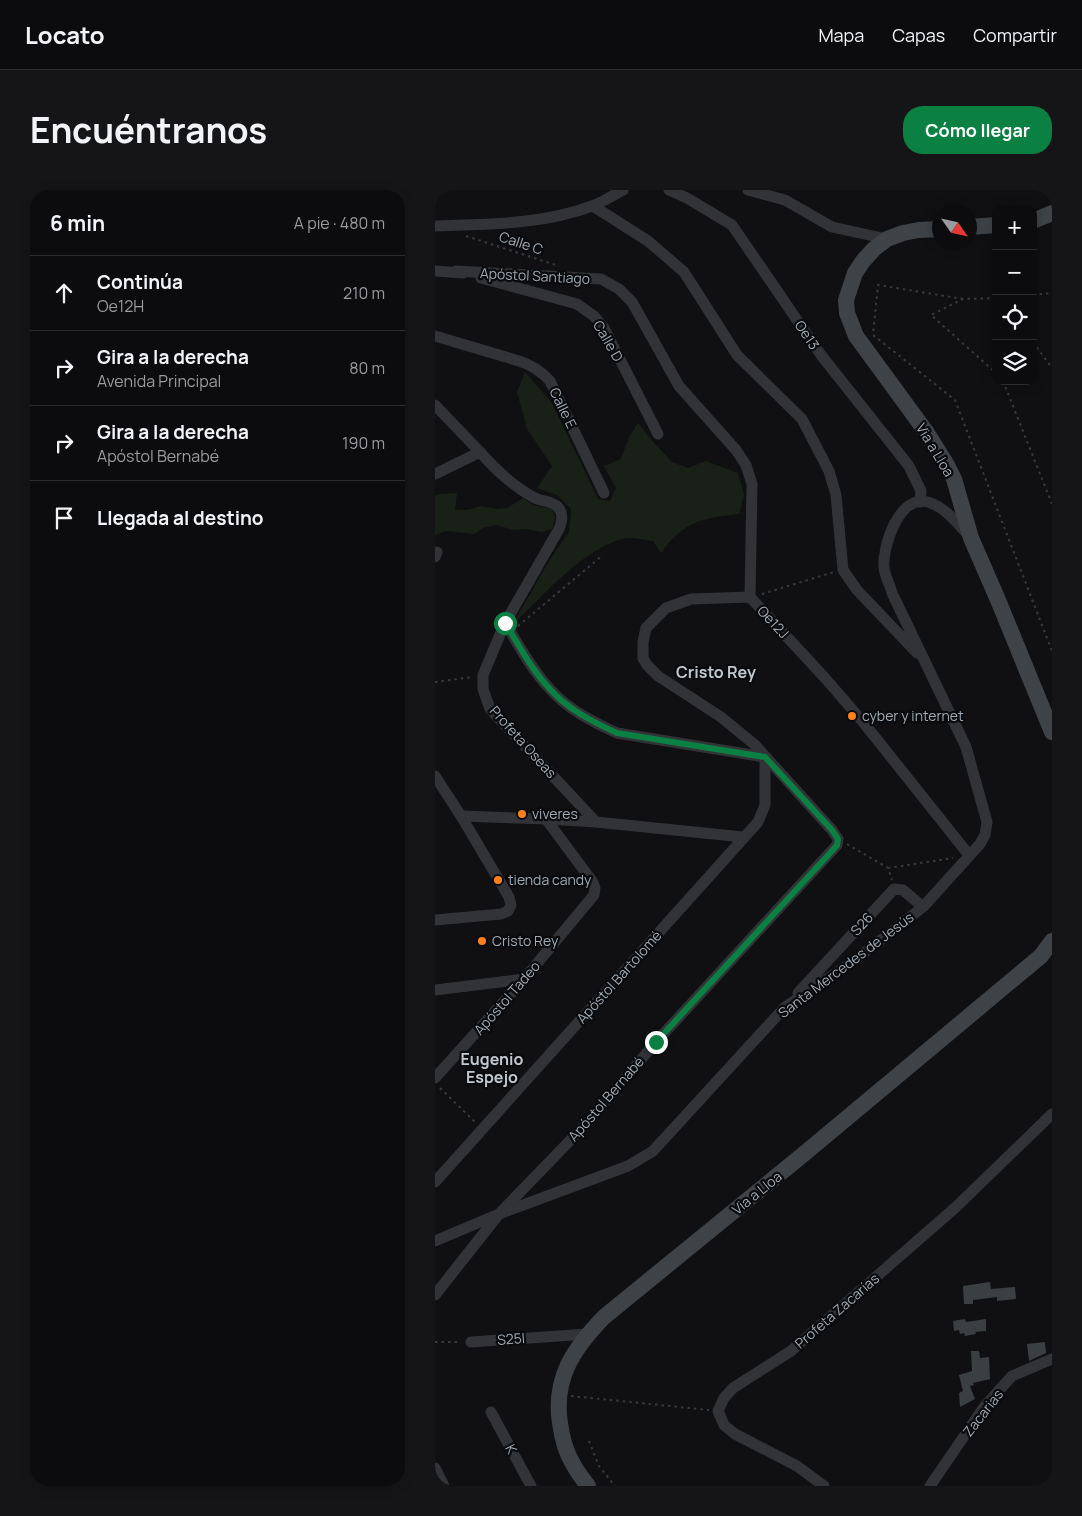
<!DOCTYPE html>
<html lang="es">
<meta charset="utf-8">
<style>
body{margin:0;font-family:Manrope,sans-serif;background:#151517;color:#f1f3f6}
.controls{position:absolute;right:15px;top:15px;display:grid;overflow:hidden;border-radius:10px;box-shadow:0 2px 12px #0003}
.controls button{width:45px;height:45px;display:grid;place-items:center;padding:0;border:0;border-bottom:1px solid #2c2c2e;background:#0c0c0e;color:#f1f3f6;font:25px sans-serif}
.compass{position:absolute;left:497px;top:15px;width:45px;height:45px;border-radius:50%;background:#0c0c0e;box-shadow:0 2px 12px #0003;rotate:124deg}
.stop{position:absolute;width:15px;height:15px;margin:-11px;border:4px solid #0b8043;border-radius:50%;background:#fff}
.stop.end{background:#0b8043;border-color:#fff;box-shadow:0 1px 5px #0008}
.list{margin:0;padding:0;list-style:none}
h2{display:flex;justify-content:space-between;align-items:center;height:65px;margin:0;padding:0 20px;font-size:21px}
h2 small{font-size:16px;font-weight:400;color:#9a9b9e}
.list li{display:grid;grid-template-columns:32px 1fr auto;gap:15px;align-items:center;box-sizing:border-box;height:75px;padding:0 20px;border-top:1px solid #2c2c2e}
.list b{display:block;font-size:19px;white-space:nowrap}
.list p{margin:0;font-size:16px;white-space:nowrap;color:#9a9b9e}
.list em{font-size:16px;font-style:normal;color:#9a9b9e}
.icon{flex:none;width:28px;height:28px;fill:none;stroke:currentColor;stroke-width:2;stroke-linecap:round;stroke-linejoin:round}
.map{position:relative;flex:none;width:617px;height:1296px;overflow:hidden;border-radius:20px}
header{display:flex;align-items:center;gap:30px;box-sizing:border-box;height:70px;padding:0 25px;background:#0c0c0e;border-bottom:1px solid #2c2c2e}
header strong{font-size:24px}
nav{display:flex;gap:28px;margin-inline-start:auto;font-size:18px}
.intro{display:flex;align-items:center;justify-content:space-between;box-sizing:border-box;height:120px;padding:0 30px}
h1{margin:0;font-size:35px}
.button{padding:12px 22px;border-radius:20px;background:#0b8043;color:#fff;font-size:18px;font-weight:700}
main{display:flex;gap:30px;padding:0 30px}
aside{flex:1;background:#0c0c0e;border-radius:20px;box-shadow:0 2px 12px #0003}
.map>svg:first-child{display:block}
</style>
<header>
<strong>Locato</strong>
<nav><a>Mapa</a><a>Capas</a><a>Compartir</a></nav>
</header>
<div class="intro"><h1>Encuéntranos</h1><a class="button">Cómo llegar</a></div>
<main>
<aside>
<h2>6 min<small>A pie · 480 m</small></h2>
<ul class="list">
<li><svg class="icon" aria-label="ahead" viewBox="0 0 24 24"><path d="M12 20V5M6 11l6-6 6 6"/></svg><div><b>Continúa</b><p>Oe12H</p></div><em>210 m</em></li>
<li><svg class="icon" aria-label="right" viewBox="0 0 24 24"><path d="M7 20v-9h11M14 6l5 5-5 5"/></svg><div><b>Gira a la derecha</b><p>Avenida Principal</p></div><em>80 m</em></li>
<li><svg class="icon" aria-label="right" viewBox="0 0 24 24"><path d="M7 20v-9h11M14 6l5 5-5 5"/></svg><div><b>Gira a la derecha</b><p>Apóstol Bernabé</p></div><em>190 m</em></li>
<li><svg class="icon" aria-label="arrive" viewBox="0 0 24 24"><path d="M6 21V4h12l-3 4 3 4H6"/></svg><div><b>Llegada al destino</b></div></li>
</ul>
</aside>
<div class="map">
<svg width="617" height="1296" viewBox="0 0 617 1296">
<rect width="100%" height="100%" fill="#101012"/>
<g fill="#192018">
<path d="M90,182l27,31 46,96 12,2 6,-13 -12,-22 17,-7 8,-22 9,-14 16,20 18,19 16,6 18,-7 32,12 6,21 -5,20c-37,4 -55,7 -78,39l-8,-12c-9,-1 -22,-5 -31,-2 -40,11 -79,57 -109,85l36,-63 20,-29 2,-23 -14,-14 -20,-7 15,-22 -25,-37 -10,-37z"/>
<polygon points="22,303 20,320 32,320 46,316 62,319 72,318 88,308 98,315 117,319 120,327 117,339 107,342 91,339 78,340 61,335 48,338 39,344 11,341 0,345 0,306 6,304"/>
</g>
<g fill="#3c3f42">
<polygon points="555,1092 556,1099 580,1097 581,1109 562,1111 562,1107 538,1110 538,1114 529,1114 528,1096"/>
<polygon points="530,1129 531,1132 551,1129 551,1141 540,1142 541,1144 530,1146 529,1143 525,1144 524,1140 519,1141 518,1131"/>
<polygon points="610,1152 611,1163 594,1171 592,1154"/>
<polygon points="536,1161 544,1161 545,1168 554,1167 555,1189 538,1193 539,1195 535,1196 540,1209 525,1217 524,1203 528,1201 524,1185 537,1181"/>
</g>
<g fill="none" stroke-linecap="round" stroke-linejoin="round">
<g stroke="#373a3e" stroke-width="2" stroke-dasharray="2.5 4" stroke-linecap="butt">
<polyline points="31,46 124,76"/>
<polyline points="598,105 617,103"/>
<polyline points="561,108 528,109 496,125 561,183"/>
<polyline points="528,109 443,95 438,145 520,210 617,461"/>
<polyline points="598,152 617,178"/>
<polyline points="568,191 617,314"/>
<polyline points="327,404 399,382"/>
<polyline points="83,436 168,365"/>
<polyline points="0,492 38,487"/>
<polyline points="412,654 453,678 457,690"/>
<polyline points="453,678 518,668"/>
<polyline points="5,898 41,933"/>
<polyline points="0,1152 26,1152"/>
<polyline points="136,1206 274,1220"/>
<polyline points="154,1251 164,1276 180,1296"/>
</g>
<g stroke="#313337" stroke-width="11">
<polyline points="234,0 252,8 297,35 386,165 474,276 486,301 485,312"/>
<polyline points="313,0 350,10 397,37 452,49"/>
<polyline points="158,16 213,51 249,82 302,165 367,229 394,281 401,305 408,380 422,400 482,463"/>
<path d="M0,36c53,-2 106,-1 157,-20 11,-4 21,-11 31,-16"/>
<polyline points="0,81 28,83"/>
<polyline points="21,81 166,89 184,99 197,112 244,196 301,260 311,275 317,294 315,407"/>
<polyline points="46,88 142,114 159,126 169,138 223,244"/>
<path d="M0,146l84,25c13,4 22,10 31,20l54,112"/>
<polyline points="0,215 45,262"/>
<path d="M0,284l45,-22c15,17 33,34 53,45 8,5 18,3 25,10 6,7 4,15 1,22l-54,94 -22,52v14l7,20 106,113"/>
<polyline points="0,367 2,362"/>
<path d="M70,433c14,22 26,46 44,65 18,21 44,34 68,45l148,24"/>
<polyline points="0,586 26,626 74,707 76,715 73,721 66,724 0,730"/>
<polyline points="26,626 111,629 161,632 308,647"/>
<polyline points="0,800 89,789"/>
<polyline points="363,803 459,699 468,700 488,717"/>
<polyline points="0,888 89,789 159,705 160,698 157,691 111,629"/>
<polyline points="0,992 323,632 330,615 330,567"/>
<path d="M0,1051l64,-27 129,-48 25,-15 132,-144 70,-47 68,-53 57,-63 5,-9 2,-13 -21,-75 -74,-154c-2,-8 -7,-17 -8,-25 -2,-21 15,-74 44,-66 17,5 30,22 41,34"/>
<polyline points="0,1105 64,1024 152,933 221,852 402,655 403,649 397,640 320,555 286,527 223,486 212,475 208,468 208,452 211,438 231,418 256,409 315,407 390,488 428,532 534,665"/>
<polyline points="36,1152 153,1144"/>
<polyline points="56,1222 96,1296"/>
<polyline points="0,1278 9,1296"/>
<polyline points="389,1296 362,1276 300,1244 289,1235 283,1221 289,1208 298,1198 356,1161 521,1017 617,924"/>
<polyline points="495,1296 549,1217 577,1186 617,1169"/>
</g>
<g stroke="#3f4347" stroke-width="16">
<polyline points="598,31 617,23"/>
<polyline points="534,37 561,35"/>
<polyline points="504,39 484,40 468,43 452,49 439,59 428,71 420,83 411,110 412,123 421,146 492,243 512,275 519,289 536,348 563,410 617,542"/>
<path d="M153,1296c-5,-7 -11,-14 -15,-22 -8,-13 -11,-26 -13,-41 -7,-45 14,-75 44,-106l201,-164 236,-197 11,-15"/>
</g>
</g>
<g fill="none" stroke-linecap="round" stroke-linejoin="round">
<path stroke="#0b8043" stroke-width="6" d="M70,433c14,22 26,46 44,65 18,21 44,34 68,45l148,24 67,73 6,9 -1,6 -6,7 -175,190"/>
</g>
<g fill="#ff811b" stroke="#0b0b0d" stroke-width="2">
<circle cx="417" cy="526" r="5"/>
<circle cx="87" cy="624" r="5"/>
<circle cx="63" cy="690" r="5"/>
<circle cx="47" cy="751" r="5"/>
</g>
<g text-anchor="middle" stroke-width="4.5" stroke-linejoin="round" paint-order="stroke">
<g font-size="14" fill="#a0aab4" stroke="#0b0b0d">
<text transform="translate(86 53) rotate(18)" y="5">Calle C</text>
<text transform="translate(100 86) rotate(3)" y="5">Apóstol Santiago</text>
<text transform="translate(372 145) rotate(56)" y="5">Oe13</text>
<text transform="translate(173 151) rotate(60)" y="5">Calle D</text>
<text transform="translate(128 218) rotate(64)" y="5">Calle E</text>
<text transform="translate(500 260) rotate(59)" y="5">Via a Lloa</text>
<text transform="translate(338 432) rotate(47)" y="5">Oe12J</text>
<text transform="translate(88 552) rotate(48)" y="5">Profeta Oseas</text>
<text transform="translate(427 734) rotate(-47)" y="5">S26</text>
<text transform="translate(411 775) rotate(-37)" y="5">Santa Mercedes de Jesús</text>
<text transform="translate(184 787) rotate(-48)" y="5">Apóstol Bartolomé</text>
<text transform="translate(72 808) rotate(-49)" y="5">Apóstol Tadeo</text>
<text transform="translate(171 909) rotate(-49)" y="5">Apóstol Bernabé</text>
<text transform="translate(322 1003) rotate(-39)" y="5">Via a Lloa</text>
<text transform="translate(402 1121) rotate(-41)" y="5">Profeta Zacarías</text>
<text transform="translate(76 1149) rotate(-4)" y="5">S25I</text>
<text transform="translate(548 1223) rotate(-52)" y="5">Zacarias</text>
<text transform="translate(76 1259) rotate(62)" y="5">K</text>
</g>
<g font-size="14" fill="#a0aab4" stroke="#0b0b0d" text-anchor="start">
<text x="427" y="531">cyber y internet</text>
<text x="97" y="629">viveres</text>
<text x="73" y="695">tienda candy</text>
<text x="57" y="756">Cristo Rey</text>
</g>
<g font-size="16" font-weight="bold" fill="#c1c8d0" stroke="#0b0b0d">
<text x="281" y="488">Cristo Rey</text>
<text x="57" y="875">Eugenio<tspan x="57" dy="18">Espejo</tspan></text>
</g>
</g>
</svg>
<div class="controls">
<button>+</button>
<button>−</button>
<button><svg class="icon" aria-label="locate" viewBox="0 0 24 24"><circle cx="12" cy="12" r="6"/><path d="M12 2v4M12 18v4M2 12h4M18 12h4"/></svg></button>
<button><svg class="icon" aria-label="layers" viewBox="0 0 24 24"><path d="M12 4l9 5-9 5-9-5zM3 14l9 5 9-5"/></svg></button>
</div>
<svg class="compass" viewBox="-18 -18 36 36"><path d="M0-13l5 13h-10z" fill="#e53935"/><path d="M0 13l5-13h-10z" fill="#9a9b9e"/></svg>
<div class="stop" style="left:70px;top:433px"></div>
<div class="stop end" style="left:221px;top:852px"></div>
</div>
</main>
